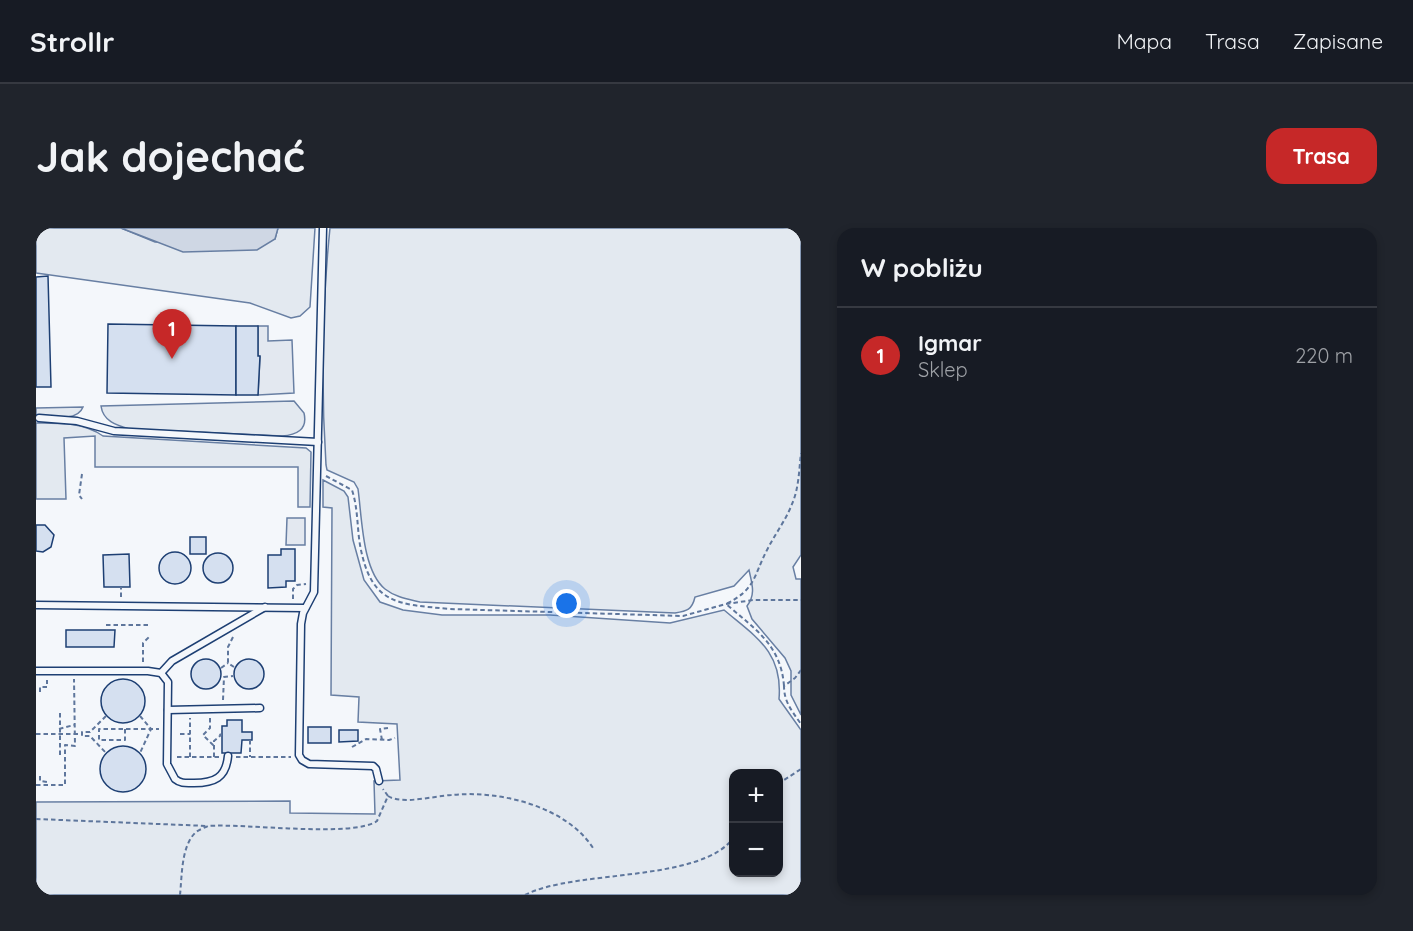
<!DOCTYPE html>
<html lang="pl">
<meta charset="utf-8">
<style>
body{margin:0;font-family:Quicksand,sans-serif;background:#20242c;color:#f1f3f6}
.controls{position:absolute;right:18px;bottom:18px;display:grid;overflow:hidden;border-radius:12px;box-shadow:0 3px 9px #0003}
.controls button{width:54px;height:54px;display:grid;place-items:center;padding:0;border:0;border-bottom:2px solid #363941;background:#171b24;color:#f1f3f6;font:30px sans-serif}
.you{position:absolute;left:531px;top:376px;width:21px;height:21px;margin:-15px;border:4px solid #fff;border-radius:50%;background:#1a73e8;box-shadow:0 0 0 9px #1a73e833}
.badge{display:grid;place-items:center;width:39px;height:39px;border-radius:50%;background:#c62828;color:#fff;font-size:20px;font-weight:700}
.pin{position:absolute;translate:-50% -50px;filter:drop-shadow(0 2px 3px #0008)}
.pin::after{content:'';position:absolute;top:32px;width:21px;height:18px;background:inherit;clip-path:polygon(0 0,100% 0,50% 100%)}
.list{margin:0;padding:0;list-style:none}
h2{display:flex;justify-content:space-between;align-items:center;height:78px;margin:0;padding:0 24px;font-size:26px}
h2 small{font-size:20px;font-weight:400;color:#9ea1a6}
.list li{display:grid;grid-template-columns:39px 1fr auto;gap:18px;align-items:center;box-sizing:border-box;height:96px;padding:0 24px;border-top:2px solid #363941}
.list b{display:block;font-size:22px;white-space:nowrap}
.list p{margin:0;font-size:20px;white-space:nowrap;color:#9ea1a6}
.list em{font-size:20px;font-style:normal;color:#9ea1a6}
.map{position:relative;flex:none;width:765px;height:667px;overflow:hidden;border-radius:18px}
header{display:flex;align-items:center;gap:36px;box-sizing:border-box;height:84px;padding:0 30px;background:#171b24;border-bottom:2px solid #363941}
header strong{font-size:28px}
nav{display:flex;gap:33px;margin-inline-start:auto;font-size:21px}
.intro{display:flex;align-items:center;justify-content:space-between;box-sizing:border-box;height:144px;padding:0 36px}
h1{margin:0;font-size:42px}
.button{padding:15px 27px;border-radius:18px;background:#c62828;color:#fff;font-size:21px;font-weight:700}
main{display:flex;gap:36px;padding:0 36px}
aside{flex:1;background:#171b24;border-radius:18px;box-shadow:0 3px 9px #0003}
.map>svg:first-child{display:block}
</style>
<header>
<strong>Strollr</strong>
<nav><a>Mapa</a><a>Trasa</a><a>Zapisane</a></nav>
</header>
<div class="intro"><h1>Jak dojechać</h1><a class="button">Trasa</a></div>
<main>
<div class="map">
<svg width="765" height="667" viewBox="0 0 765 667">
<rect width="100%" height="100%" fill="#f4f7fb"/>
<g fill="#e3e9f0" stroke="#687fa3" stroke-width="1.5" fill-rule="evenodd">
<polygon points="0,0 85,0 119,14 239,11 242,0 279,0 274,79 264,88 255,90 214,75 0,45"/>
<path d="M294,0h465l6,11v316l-8,12 3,12h5v136l-10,-20v-24l-6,-13 -33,-39 -5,-13c9,-12 5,-22 2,-36l-15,16 -39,11c-3,13 -8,14 -20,16l-255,-11c-12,-3 -25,-5 -35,-13 -23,-19 -23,-72 -27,-100l-4,-7 -27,-12 -1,-5c-5,-78 -4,-159 4,-237z"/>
<path d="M258,173l10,12c4,17 -8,22 -22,23l-153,-7c-13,-4 -26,-8 -28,-23z"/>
<path d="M47,179c-6,16 -33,9 -47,8v-7z"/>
<path d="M0,195c23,0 47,-1 67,13l203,12 5,4 -1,55h-12v-40h-203v-31l-31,2 2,61h-30z"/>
<path d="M287,252l21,11 4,6 5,43 11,40 16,22 23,8 39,5h108l120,8 54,-13c32,27 59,42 55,89l22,31v165h-765v-93l254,-1v12l85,1 -1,-33 26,-1 -3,-56 -39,-2 1,-25 -28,-2 1,-187 -9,-1zM698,546h44v98h-44z"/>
</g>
<g fill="#e3e8f0" stroke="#687fa3" stroke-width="1.5">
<polygon points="222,98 232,98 232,113 256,112 258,165 222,167 224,129 222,128"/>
<polygon points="251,290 269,290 269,317 250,317"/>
</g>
<polygon fill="#cfd7e4" stroke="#687fa3" stroke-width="1.5" points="85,0 242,0 239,11 221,22 147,24"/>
<g fill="#d5e0f0" stroke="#1d3f73" stroke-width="1.5">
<polygon points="12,48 15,159 0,159 0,49"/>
<polygon points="72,96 200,98 200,167 71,165"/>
<polygon points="200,98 222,98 222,128 224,128 222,167 200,167"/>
<polygon points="0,297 9,297 18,307 15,319 7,324 0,323"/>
<rect x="154" y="309" width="16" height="17"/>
<polygon points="245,321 259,321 259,353 250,353 250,359 232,360 232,327 245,327"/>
<circle cx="139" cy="340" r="16"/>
<circle cx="182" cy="340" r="15"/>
<polygon points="93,326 94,359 68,359 67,327"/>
<polygon points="30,402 79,402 78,419 30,419"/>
<circle cx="213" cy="446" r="15"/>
<circle cx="170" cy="446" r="15"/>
<circle cx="87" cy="473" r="22"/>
<polygon points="191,492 206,492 206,504 216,504 216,512 206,512 205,525 186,525 186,498 191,498"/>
<rect x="272" y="499" width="23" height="16"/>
<polygon points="303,502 322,502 322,513 303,514"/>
<circle cx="87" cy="541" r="23"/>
</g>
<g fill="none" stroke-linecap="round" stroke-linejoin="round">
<g stroke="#1d3f73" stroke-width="9">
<g id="lane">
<polyline points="287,0 278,364 267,385 265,396 263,527 266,532 273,536 337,538 340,541 343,553"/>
<polyline points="3,190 41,193 78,203 282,214"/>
<polyline points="0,377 269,380"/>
<path d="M0,443h112l13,2 7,9 -1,82 8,15c6,5 11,4 19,4 20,0 32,-5 34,-27"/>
<polyline points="125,445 136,433 229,379"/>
<polyline points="132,482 224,480"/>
</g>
</g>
<g stroke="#5e769c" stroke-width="2" stroke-dasharray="4.5 3" stroke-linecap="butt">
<polyline points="46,246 43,267 46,271"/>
<path d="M290,248l26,14c6,18 5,37 8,55 11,60 37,59 90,64l233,7 43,-12 27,-4h48"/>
<polyline points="85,369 85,359"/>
<polyline points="257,371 257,361 261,357 270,356"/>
<polyline points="70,397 113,397"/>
<polyline points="197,409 192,419 192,435 198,439"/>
<polyline points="107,434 107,415 113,409"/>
<polyline points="185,440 192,435"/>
<path d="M765,442l-6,8 -11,8c0,16 8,25 17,38"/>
<path d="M748,458c-3,-41 -29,-57 -58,-82 30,-15 27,-27 41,-54 8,-16 19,-30 25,-46 7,-16 7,-34 9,-51"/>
<polyline points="4,464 4,459 11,459 11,452"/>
<polyline points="187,472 188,449 197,448"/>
<polyline points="70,488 54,504 46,504 46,508 54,508 70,525"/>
<polyline points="104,488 115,501 104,525"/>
<polyline points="174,490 174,500 167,507 178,518"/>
<polyline points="23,501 38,497"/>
<polyline points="89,501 89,512 63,512 63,501 123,501"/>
<polyline points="0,506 46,506"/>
<polyline points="144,506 154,506"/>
<polyline points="214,512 214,529"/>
<polyline points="346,512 344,501 352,500"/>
<polyline points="316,519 330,511 353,512 359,510"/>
<polyline points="24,527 24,485"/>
<polyline points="141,529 183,529"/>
<polyline points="154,529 154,490"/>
<polyline points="178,529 178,513 185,507 182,505"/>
<polyline points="200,529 255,529"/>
<polyline points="4,548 4,553 11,554 11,557"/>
<polyline points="742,556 765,541"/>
<polyline points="0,557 29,557 29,517 39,518 38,451"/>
<path d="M352,568c14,9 46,0 63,-1 48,-5 115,11 142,53"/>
<polyline points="0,591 172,598"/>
<path d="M144,667c2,-18 1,-48 15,-62 3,-3 9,-5 13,-7 36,-3 145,12 169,-5l11,-25 -5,-7"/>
<path d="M489,667c50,-26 177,-12 209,-58"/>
</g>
<use href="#lane" stroke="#f4f7fb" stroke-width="6"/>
</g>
</svg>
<div class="controls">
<button>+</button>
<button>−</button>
</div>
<div class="you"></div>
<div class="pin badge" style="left:136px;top:131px">1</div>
</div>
<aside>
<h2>W pobliżu<small></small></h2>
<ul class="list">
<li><span class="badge">1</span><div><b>Igmar</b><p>Sklep</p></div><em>220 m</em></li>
</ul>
</aside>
</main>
